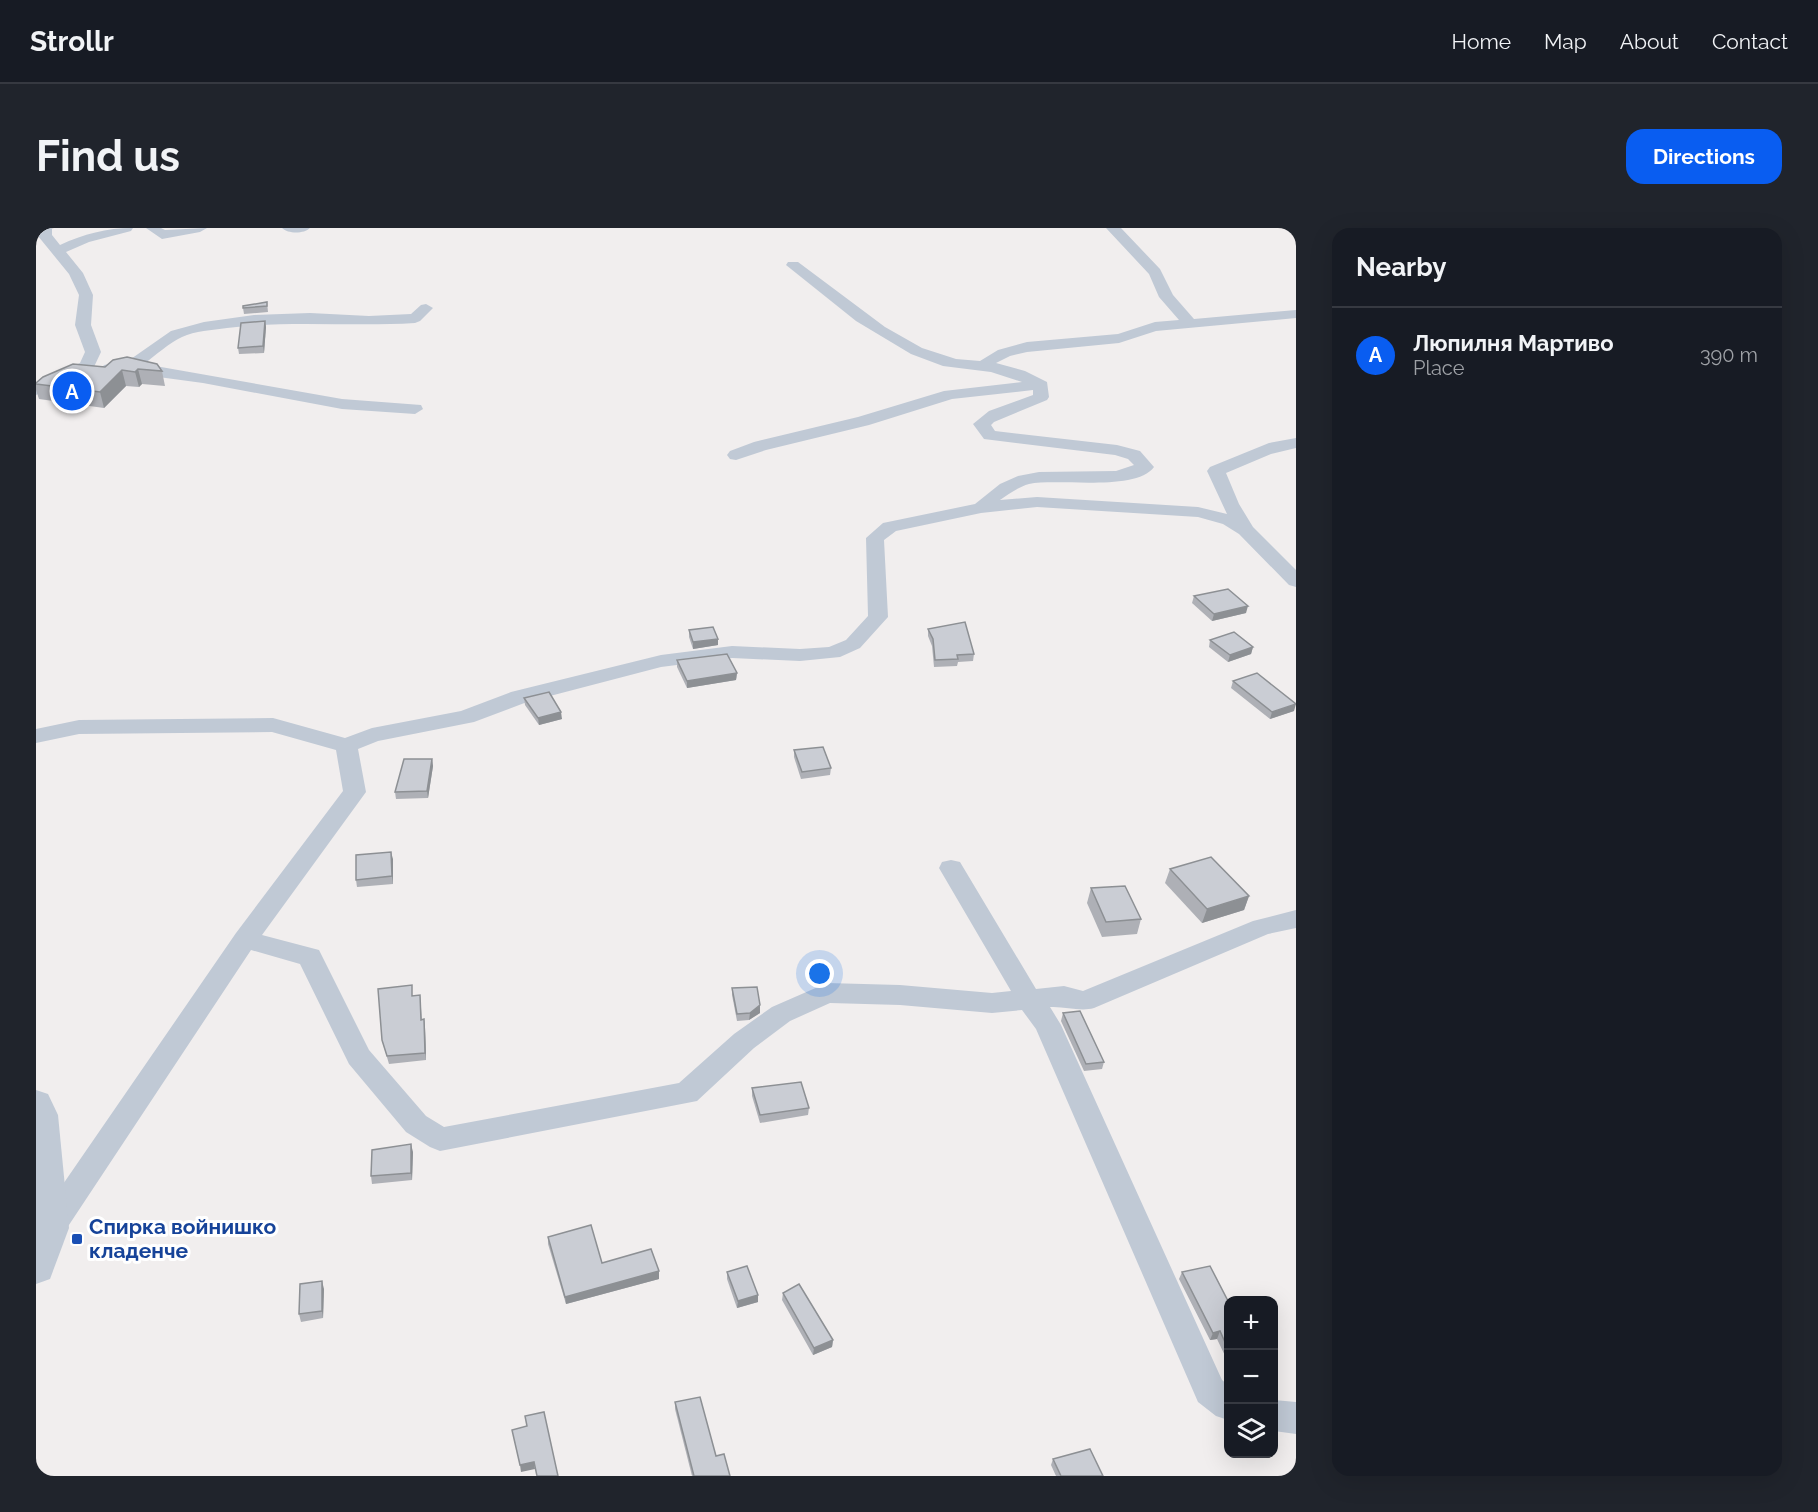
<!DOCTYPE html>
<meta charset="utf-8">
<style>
body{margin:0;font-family:Raleway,sans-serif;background:#20242c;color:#f1f3f6}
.controls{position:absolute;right:18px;bottom:18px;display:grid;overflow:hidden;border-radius:12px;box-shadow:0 6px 24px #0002}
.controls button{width:54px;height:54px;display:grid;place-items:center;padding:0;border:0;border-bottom:2px solid #363941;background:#171b24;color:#f1f3f6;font:30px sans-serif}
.you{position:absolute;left:784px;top:746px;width:21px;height:21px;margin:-15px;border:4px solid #fff;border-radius:50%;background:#1a73e8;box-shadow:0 0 0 9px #1a73e833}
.badge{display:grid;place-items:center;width:39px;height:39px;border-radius:50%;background:#095df1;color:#fff;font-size:20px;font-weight:700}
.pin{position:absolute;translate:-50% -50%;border:3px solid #fff;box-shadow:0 2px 6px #0006}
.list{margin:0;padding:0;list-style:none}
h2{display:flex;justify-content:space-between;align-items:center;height:78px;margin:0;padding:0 24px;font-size:26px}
h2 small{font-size:20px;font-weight:400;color:#9ea1a6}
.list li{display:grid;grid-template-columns:39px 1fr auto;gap:18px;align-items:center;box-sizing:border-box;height:96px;padding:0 24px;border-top:2px solid #363941}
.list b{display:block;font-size:22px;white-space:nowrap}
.list p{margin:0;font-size:20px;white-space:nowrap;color:#9ea1a6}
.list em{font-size:20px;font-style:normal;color:#9ea1a6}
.icon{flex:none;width:33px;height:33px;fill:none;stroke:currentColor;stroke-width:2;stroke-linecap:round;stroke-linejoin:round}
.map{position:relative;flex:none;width:1260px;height:1248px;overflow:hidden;border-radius:18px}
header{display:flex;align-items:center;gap:36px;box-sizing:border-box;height:84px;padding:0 30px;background:#171b24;border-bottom:2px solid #363941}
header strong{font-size:28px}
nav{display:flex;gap:33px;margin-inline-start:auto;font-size:21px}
.intro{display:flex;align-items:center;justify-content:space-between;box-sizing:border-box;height:144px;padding:0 36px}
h1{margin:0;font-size:42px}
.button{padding:15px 27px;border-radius:18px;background:#095df1;color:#fff;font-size:21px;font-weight:700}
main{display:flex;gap:36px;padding:0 36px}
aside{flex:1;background:#171b24;border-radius:18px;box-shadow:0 6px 24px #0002}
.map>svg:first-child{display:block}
</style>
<header>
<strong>Strollr</strong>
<nav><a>Home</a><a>Map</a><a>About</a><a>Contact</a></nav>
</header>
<div class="intro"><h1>Find us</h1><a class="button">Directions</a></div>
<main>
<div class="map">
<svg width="1260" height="1248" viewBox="0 0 1260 1248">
<rect width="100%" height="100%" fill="#f1eeee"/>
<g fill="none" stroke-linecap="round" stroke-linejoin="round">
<g fill="#c0c9d5" fill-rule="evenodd">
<path d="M2,0h14v7l8,10c24,-11 46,-17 73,-17l-2,3 -42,11 -23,10 17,21 10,22 -2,30 10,27 -8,17 -57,26v-11l44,-21 5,-11 -10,-27 4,-30 -10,-21 -31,-38z"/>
<polygon points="110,0 125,0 129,2 171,0 164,4 126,11"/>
<path d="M246,0h28c-6,6 -22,6 -28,0z"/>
<path d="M1070,0h15l39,41 13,26 21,24 102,-9v8l-140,13 -37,12 -92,9 -17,4 -14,7 29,8 22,11 2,15 -2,3 -53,22 -3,3 4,6 122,14 23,6 14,16c-18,25 -96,11 -125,17 -11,3 -20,10 -29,16l37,-3 161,10 29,7 -20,-43 3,-4 59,-24 27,-5v10l-25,6 -45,19 13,31 14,23 43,43v17l-7,-2 -50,-51 -16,-10 -25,-7 -161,-10 -56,6 -85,18 -12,9 4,77 -28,31 -20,9 -40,4 -68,-3 -71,9 -134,35 -53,20 -96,19 -20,8 8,43 -104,143 57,15 50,100 57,66 18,11 235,-44 55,-49 38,-27 55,-24 73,2 92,8 19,-2 -72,-123 3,-6 9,-2 9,2 76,127 28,-3 19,5 170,-70 43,-11v18l-28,6 -174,74c-14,4 -29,-2 -44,-1l11,18 161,355 6,5v35l-12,-4 -18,-14 -162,-373 -14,-19 -30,3 -92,-8 -70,-2 -40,18 -36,27 -57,53 -257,50 -10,-4 -24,-15 -57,-68 -49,-100 -49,-14 -190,287 -11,4 -11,-4 -3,-11 3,-7 197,-286 107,-142 -7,-41 -64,-18 -193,2 -43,9v-14l43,-9 194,-2 72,20 27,-10 89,-17 50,-19 150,-37 71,-9 68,3 29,-2 17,-7 22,-24 -2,-78 17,-15 92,-19 25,-20 18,-8 21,-4 77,-1 18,-6 -6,-6 -13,-4 -131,-16 -11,-15 16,-13 44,-16v-5l-81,9 -83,26 -103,25 -30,10 -6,-1 -3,-4 3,-4 24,-9 104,-25 86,-26 78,-9 -31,-10 -48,-6 -32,-12 -55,-33 -70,-56 2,-3h10l87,65 37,21 34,11 24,2 18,-11 29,-8 91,-8 37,-12 24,-2 -20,-23 -10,-23z"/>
<path d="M390,76l7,4 -13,13 -5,2c-63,4 -125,-3 -188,5 -15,2 -32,3 -45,9 -13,6 -26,18 -38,27l198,35 79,6 2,4 -8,5 -73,-5 -139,-26 -52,-7 -20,-6 -21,3 -8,-5 2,-3 24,-4 43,-30 33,-9 50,-7 56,-2 59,3 42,-2 10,-9z"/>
<polygon points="1238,1172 1260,1174 1260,1206 1238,1203"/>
</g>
<polygon fill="#c0c9d5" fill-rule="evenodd" points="0,862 12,866 22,887 33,1000 14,1051 0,1056"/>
</g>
<g fill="#aeb0b6">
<polygon points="231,74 232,84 208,86 207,80"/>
<polygon points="229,93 230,99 228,125 203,126 202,120"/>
<polygon points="77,132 126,143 129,158 106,156 103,159 90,158 68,180 3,171 0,162 0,155 69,139"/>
<polygon points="1158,368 1210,385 1176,393 1156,375"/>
<polygon points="892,401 938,426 937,433 922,434 921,438 898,439 896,418 892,408"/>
<polygon points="653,402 682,417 657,421 653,409"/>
<polygon points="1174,412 1217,419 1215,426 1192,434 1173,419"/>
<polygon points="641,432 701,445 700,452 651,460 641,439"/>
<polygon points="1197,453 1258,483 1234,491 1195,460"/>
<polygon points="488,470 526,491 503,497 489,477"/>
<polygon points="758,522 795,540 794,547 765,551 758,529"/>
<polygon points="396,531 397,538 392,570 360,571 359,564"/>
<polygon points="357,631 357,656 321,659 320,652"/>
<polygon points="1134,641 1213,668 1208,682 1166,695 1129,655"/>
<polygon points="1055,660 1105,691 1101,706 1066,709 1051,675"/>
<polygon points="696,760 724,777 724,785 713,792 701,793 696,767"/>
<polygon points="384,767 386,792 388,791 389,799 390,832 353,836 346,812 377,768"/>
<polygon points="1027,785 1068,834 1066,841 1048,843 1025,793"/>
<polygon points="716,860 773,880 772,887 724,895 716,868"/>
<polygon points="377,924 376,952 336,956 335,948"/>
<polygon points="512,1009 566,1035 623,1051 530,1076 512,1016"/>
<polygon points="691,1044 722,1074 701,1080 691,1051"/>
<polygon points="1146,1044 1192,1073 1192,1134 1181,1111 1174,1112 1143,1051"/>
<polygon points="288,1061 287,1090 265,1094 263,1086"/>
<polygon points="747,1065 797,1112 796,1119 777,1127 746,1072"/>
<polygon points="639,1174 680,1228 694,1248 656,1248 639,1181"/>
<polygon points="1017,1231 1067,1248 1020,1248 1015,1237"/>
</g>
<g fill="#8d9094">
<polygon points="229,93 230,99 228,125 227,118"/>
<polygon points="102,141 106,156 103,159 99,144"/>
<polygon points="86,142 90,158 68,180 64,164"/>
<polygon points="1212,378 1210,385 1176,393 1178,386"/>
<polygon points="682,411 682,417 657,421 657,414"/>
<polygon points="1217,419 1215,426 1192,434 1194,427"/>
<polygon points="701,445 700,452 651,460 651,453"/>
<polygon points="1260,476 1258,483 1234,491 1236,484"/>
<polygon points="525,484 526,491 503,497 502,490"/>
<polygon points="396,531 397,538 392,570 391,563"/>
<polygon points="355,624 357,631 357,656 356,648"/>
<polygon points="1213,668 1208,682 1166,695 1171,681"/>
<polygon points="724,777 724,785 713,792 714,785"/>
<polygon points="388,791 389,799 390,832 389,825"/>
<polygon points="375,916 377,924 376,952 375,945"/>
<polygon points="623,1043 623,1051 530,1076 529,1069"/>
<polygon points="286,1053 288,1061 287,1090 286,1083"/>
<polygon points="722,1067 722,1074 701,1080 702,1073"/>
<polygon points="1184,1103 1181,1111 1174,1112 1177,1105"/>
<polygon points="797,1112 796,1119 777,1127 778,1120"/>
<polygon points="498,1234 499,1241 485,1244 484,1237"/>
</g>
<g fill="#cacdd4" stroke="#8d9094" stroke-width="1.5">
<polygon points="231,74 231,78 207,80 207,78"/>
<polygon points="229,93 227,118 202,120 205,95"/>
<polygon points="91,129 121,136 126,143 102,141 99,144 86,142 64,164 0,156 0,155 7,149 37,136 69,139 77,132"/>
<polygon points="1192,361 1212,378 1178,386 1158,368"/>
<polygon points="929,394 938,426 921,427 922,431 899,432 897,411 892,401"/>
<polygon points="677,399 682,411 657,414 653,402"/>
<polygon points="1198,404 1217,419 1194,427 1174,412"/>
<polygon points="691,426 701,445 651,453 641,432"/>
<polygon points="1221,445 1260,476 1236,484 1197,453"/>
<polygon points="513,464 525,484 502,490 488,470"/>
<polygon points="787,519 795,540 766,544 758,522"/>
<polygon points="368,531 396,531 391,563 359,564"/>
<polygon points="355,624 356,648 320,652 320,627"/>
<polygon points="1175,629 1213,668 1171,681 1134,641"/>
<polygon points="1089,658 1105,691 1070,694 1055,660"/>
<polygon points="376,757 376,768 384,767 385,792 388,791 389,825 351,828 346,812 342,761"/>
<polygon points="721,759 724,777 714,785 701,786 696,760"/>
<polygon points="1044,783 1068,834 1050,836 1027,785"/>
<polygon points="765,854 773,880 724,887 716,860"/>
<polygon points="375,916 375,945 335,948 336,922"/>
<polygon points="555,997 566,1035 615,1021 623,1043 529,1069 512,1009"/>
<polygon points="711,1038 722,1067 702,1073 691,1044"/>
<polygon points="1174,1038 1192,1073 1192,1121 1184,1103 1177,1105 1146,1044"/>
<polygon points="286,1053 286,1083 263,1086 264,1056"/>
<polygon points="763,1056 797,1112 778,1120 747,1065"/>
<polygon points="664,1169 680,1228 688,1226 694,1248 658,1248 639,1174"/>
<polygon points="508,1184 522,1248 501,1248 498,1234 484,1237 476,1202 491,1198 489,1188"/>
<polygon points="1054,1221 1067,1248 1025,1248 1017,1231"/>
</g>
<rect fill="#1a4fb4" stroke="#fff" stroke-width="2" x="35" y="1005" width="12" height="12" rx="3"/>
<g text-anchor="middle" stroke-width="6" stroke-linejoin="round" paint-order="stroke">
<g font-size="21" font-weight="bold" fill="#164399" stroke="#fff" text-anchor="start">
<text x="53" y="1006">Спирка войнишко<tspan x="53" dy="24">кладенче</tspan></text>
</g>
</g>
</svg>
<div class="controls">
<button>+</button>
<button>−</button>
<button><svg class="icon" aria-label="layers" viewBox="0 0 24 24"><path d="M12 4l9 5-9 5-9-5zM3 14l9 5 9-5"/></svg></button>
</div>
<div class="you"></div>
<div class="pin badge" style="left:36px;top:163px">A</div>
</div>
<aside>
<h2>Nearby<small></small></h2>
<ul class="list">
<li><span class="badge">A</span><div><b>Люпилня Мартиво</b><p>Place</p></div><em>390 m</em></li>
</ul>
</aside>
</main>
